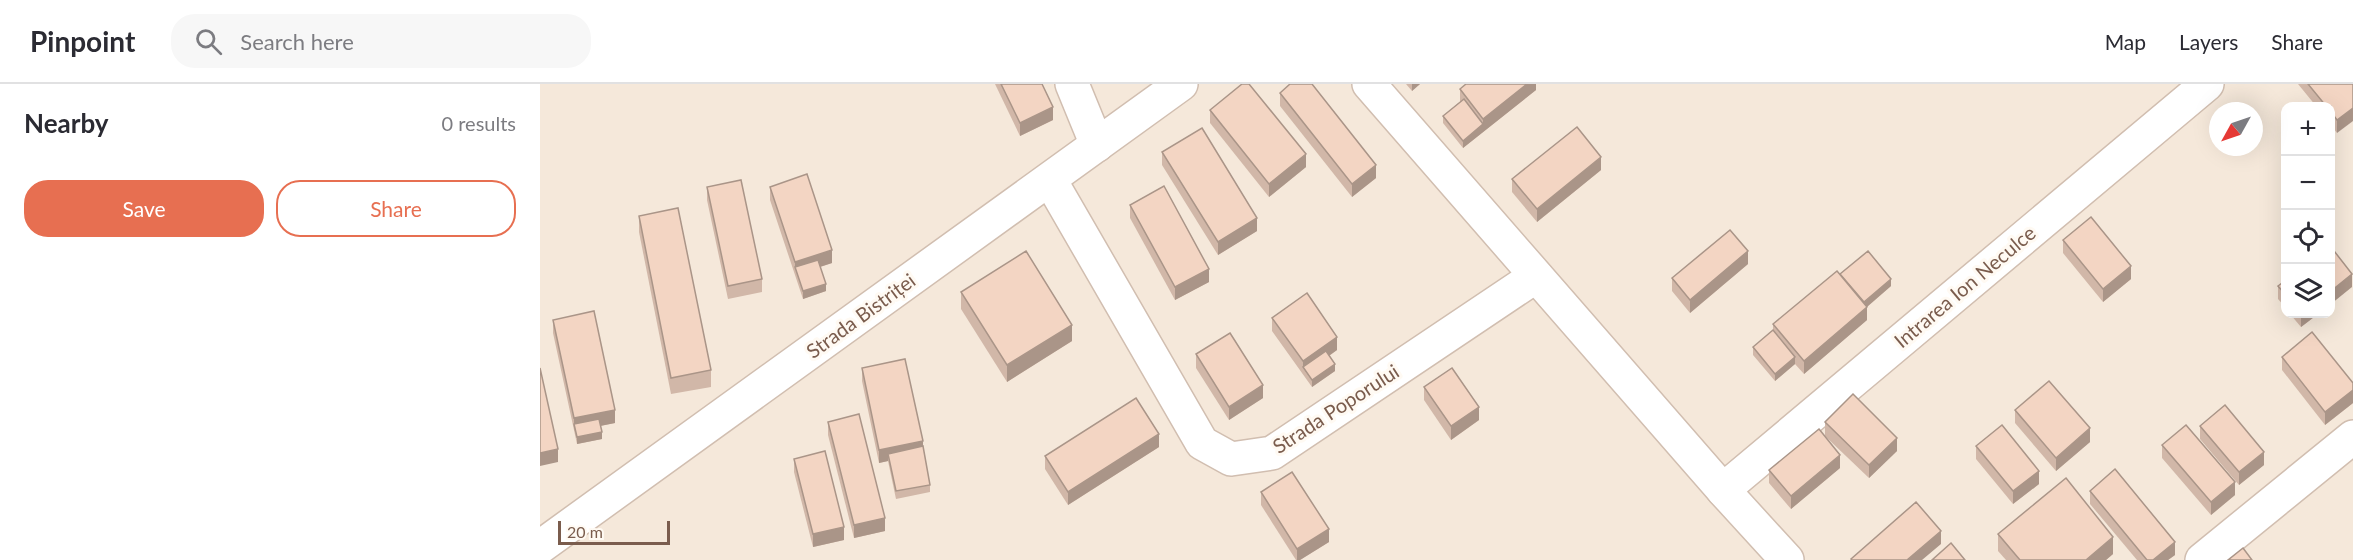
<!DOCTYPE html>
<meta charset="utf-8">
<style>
body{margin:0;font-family:Lato,sans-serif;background:#f7f7f7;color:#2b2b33}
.controls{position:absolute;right:18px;top:18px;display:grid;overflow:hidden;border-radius:12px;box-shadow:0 6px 24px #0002}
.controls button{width:54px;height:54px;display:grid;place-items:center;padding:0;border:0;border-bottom:2px solid #e1e1e2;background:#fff;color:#2b2b33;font:30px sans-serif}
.compass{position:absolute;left:1669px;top:18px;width:54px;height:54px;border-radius:50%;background:#fff;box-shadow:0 6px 24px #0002;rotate:230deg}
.scale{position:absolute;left:18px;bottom:15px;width:112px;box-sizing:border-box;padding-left:6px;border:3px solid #7a5c4d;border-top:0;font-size:16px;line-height:21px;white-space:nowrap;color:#7a5c4d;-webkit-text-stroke:4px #fffaf3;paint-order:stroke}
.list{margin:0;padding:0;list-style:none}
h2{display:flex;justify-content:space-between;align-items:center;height:78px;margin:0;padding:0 24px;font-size:26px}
h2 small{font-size:20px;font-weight:400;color:#7c7c81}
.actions{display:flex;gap:12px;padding:18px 24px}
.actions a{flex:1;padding:14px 0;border:2px solid #e76f51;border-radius:24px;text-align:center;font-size:21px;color:#e76f51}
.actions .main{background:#e76f51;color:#fff}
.icon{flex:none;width:33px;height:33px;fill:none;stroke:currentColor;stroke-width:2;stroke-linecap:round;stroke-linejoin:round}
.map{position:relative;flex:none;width:1813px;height:476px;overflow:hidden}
header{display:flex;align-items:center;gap:36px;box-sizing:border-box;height:84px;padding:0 30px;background:#fff;border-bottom:2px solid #e1e1e2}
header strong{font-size:28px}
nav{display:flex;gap:33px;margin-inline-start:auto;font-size:21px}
.search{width:420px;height:54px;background:#f7f7f7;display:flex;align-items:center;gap:15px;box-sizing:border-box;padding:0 21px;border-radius:24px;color:#7c7c81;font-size:22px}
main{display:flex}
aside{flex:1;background:#fff}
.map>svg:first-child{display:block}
</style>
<header>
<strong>Pinpoint</strong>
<div class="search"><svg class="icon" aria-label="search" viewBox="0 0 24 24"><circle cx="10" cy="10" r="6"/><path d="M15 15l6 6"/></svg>Search here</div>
<nav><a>Map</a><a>Layers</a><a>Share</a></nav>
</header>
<main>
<aside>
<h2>Nearby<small>0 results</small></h2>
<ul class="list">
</ul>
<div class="actions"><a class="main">Save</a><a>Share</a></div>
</aside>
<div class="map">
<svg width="1813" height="476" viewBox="0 0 1813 476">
<rect width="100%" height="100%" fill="#fdf6ec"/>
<path fill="#f5e8da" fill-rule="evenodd" d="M0,0h1813v476h-1813zM1746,22h44v208h-44zM1678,27h36v36h-36z"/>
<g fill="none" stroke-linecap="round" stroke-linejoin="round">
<g stroke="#d1beb0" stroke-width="36">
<g id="minor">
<polyline points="532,0 557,61"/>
<polyline points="829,0 1183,406 1247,476"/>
<polyline points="510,96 662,359 691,375 732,369 996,192"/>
<polyline points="1183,406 1667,0"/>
<polyline points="0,463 641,0"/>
<polyline points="1662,476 1813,353"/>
</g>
</g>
<use href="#minor" stroke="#fff" stroke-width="33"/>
</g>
<g fill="#d1b7a8">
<polygon points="455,0 502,0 513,36 480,52"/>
<polygon points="866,0 880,0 872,7"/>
<polygon points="996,0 996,6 923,64 903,39 903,32 920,18 920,5"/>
<polygon points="1758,0 1813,0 1797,49 1791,41 1791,22 1776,22"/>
<polygon points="740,9 836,94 812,113 740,22"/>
<polygon points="670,26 766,83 729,113 670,39"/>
<polygon points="622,68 717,147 678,171 622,81"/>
<polygon points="1061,86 997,138 972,108 972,95"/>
<polygon points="167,103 222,195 222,208 188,215 167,116"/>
<polygon points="230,103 292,179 280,183 286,207 263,215 230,116"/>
<polygon points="590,121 669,198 635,216 590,134"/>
<polygon points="99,132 171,286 171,303 131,310 99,148"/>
<polygon points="1523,156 1591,195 1563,218 1523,169"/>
<polygon points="1208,180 1150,229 1132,207 1132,194"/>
<polygon points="1300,190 1351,202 1327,223 1327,236 1264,290 1255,280 1235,297 1213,271 1213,263 1233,246 1233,240"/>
<polygon points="1746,196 1746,224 1738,215 1738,202"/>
<polygon points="421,208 532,257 467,298 421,225"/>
<polygon points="1750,230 1778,230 1761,243"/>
<polygon points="732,234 797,266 789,272 795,287 772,303 732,247"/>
<polygon points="13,236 75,339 60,342 62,355 37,360 13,249"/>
<polygon points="656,270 723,314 689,336 656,284"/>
<polygon points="1742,273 1813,299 1813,319 1785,341 1742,286"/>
<polygon points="322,284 383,362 390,401 390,408 356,415 348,377 339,379 322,297"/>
<polygon points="884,303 939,336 911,356 884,316"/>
<polygon points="1475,326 1550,358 1516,387 1475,339"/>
<polygon points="288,338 345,447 314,454 288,351"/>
<polygon points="1285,338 1357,367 1329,394 1285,352"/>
<polygon points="1660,342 1724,381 1699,401 1660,355"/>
<polygon points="1622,361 1695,411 1671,431 1622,374"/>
<polygon points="1436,362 1499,400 1473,420 1436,375"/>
<polygon points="619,363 528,421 505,385 505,372"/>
<polygon points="254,375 304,456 273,463 254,388"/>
<polygon points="1300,384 1251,425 1229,399 1229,386"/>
<polygon points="1550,407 1635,471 1628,476 1597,476 1550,420"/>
<polygon points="721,408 789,458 760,476 756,476 721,421"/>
<polygon points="1458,450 1573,470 1566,476 1466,476 1458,467"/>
</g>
<g fill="#aa9588">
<polygon points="872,0 880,0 872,7"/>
<polygon points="987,0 996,0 996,6 923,64 923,57 943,40 943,35"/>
<polygon points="513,23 513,36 480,52 480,39"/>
<polygon points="1813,24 1813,37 1797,49 1797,36"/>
<polygon points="766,70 766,83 729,113 729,100"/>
<polygon points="1061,73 1061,86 997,138 997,125"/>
<polygon points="836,81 836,94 812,113 812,100"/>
<polygon points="717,134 717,147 678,171 678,158"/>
<polygon points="292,166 292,179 258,190 255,184 255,178"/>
<polygon points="1208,167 1208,180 1150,229 1150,216"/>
<polygon points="1591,182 1591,195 1563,218 1563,205"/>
<polygon points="669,185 669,198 635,216 635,203"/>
<polygon points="1812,190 1812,203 1791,220 1791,207"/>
<polygon points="1351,195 1351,202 1321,228 1321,221"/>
<polygon points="286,200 286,207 263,215 263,207"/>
<polygon points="1327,223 1327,236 1264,290 1264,277"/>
<polygon points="1761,230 1778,230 1761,243"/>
<polygon points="532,241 532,257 467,298 467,281"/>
<polygon points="797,253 797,266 766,288 763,283 763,277"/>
<polygon points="1255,273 1255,280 1235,297 1235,290"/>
<polygon points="795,280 795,287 772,303 772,296"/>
<polygon points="723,301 723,314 689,336 689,323"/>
<polygon points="1813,306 1813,319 1785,341 1785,328"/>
<polygon points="939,323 939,336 911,356 911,342"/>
<polygon points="75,326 75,339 35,347 34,340 34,347 34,334"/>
<polygon points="1550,344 1550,358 1516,387 1516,374"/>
<polygon points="62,348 62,355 37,360 37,353"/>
<polygon points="619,350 619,363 528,421 528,408"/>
<polygon points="1357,354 1357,367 1329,394 1329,381"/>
<polygon points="383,357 383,370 348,370 348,377 339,379 339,366"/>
<polygon points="18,365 18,378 0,382 0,369"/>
<polygon points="1724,368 1724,381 1699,401 1699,388"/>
<polygon points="1300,371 1300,384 1251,425 1251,412"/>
<polygon points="1499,387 1499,400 1473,420 1473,407"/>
<polygon points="1695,398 1695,411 1671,431 1671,418"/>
<polygon points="345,434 345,447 314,454 314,441"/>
<polygon points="304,443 304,456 273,463 273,450"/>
<polygon points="789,445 789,458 760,476 757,476 757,465"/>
<polygon points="1401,447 1401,460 1382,476 1367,476"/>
<polygon points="1573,453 1573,470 1566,476 1546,476"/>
<polygon points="1635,458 1635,471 1628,476 1613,476"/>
</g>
<g fill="#f3d5c3" stroke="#aa9588" stroke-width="1.5">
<polygon points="461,0 502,0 513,23 480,39"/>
<polygon points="702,0 709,0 766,70 729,100 670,26"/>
<polygon points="750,0 772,0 836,81 812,100 740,9"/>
<polygon points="926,0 987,0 943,35 920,5"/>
<polygon points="1768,0 1813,0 1813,24 1797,36 1791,28 1791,22 1786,22"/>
<polygon points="924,15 943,40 923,57 903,32"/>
<polygon points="1037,43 1061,73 997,125 972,95"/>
<polygon points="662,44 717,134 678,158 622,68"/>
<polygon points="267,90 292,166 255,178 230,103"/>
<polygon points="201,96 222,195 188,202 167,103"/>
<polygon points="624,102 669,185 635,203 590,121"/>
<polygon points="138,124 171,286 131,294 99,132"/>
<polygon points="1551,133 1591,182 1563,205 1523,156"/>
<polygon points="1190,146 1208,167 1150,216 1132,194"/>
<polygon points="1791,163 1812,190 1791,207"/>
<polygon points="486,167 532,241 467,281 421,208"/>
<polygon points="1328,167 1351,195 1324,218 1300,190"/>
<polygon points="278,176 286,200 263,207 255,183"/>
<polygon points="1297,187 1327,223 1264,277 1233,240"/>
<polygon points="1746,196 1746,211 1738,202"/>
<polygon points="767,209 797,253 763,277 732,234"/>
<polygon points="54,227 75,326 34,334 13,236"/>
<polygon points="1233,246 1255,273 1235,290 1213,263"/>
<polygon points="1772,248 1813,299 1813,306 1785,328 1742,273"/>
<polygon points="690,249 723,301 689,323 656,270"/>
<polygon points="786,267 795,280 772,296 763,283"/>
<polygon points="365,275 383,357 339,366 322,284"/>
<polygon points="0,284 18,365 0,369"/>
<polygon points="912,284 939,323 911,342 884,303"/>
<polygon points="1509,297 1550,344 1516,374 1475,326"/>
<polygon points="1313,310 1357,354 1329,381 1285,338"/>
<polygon points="596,314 619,350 528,408 505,372"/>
<polygon points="1685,321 1724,368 1699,388 1660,342"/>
<polygon points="319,330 345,434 314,441 288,338"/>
<polygon points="59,335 62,348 37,353 34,340"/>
<polygon points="1462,341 1499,387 1473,407 1436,362"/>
<polygon points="1646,341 1695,398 1671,418 1622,361"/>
<polygon points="1279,345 1300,371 1251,412 1229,386"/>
<polygon points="383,362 390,401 356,407 348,370"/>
<polygon points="285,367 304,443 273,450 254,375"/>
<polygon points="1575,385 1635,458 1613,476 1607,476 1550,407"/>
<polygon points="752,388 789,445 757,465 721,408"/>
<polygon points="1526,394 1573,453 1546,476 1480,476 1458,450"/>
<polygon points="1376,418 1401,447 1367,476 1312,476 1311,475"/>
<polygon points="1411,459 1425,476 1392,476"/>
<polygon points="1703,464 1712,476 1688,476"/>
</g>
<g text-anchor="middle" stroke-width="6" stroke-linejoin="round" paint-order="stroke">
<g font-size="20" fill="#7a5c4d" stroke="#fffaf3">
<text transform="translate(1425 203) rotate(-40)" y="7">Intrarea Ion Neculce</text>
<text transform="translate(321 232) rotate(-36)" y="7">Strada Bistriței</text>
<text transform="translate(796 325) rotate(-33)" y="7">Strada Poporului</text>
</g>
</g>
</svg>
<div class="controls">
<button>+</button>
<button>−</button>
<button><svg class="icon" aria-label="locate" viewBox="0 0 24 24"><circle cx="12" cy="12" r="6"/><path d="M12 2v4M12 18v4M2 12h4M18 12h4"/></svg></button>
<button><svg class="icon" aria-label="layers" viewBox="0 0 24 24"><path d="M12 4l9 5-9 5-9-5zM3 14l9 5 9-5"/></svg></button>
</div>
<svg class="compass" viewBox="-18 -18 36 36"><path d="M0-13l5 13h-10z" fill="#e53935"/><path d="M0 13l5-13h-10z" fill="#7c7c81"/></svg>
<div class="scale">20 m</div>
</div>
</main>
